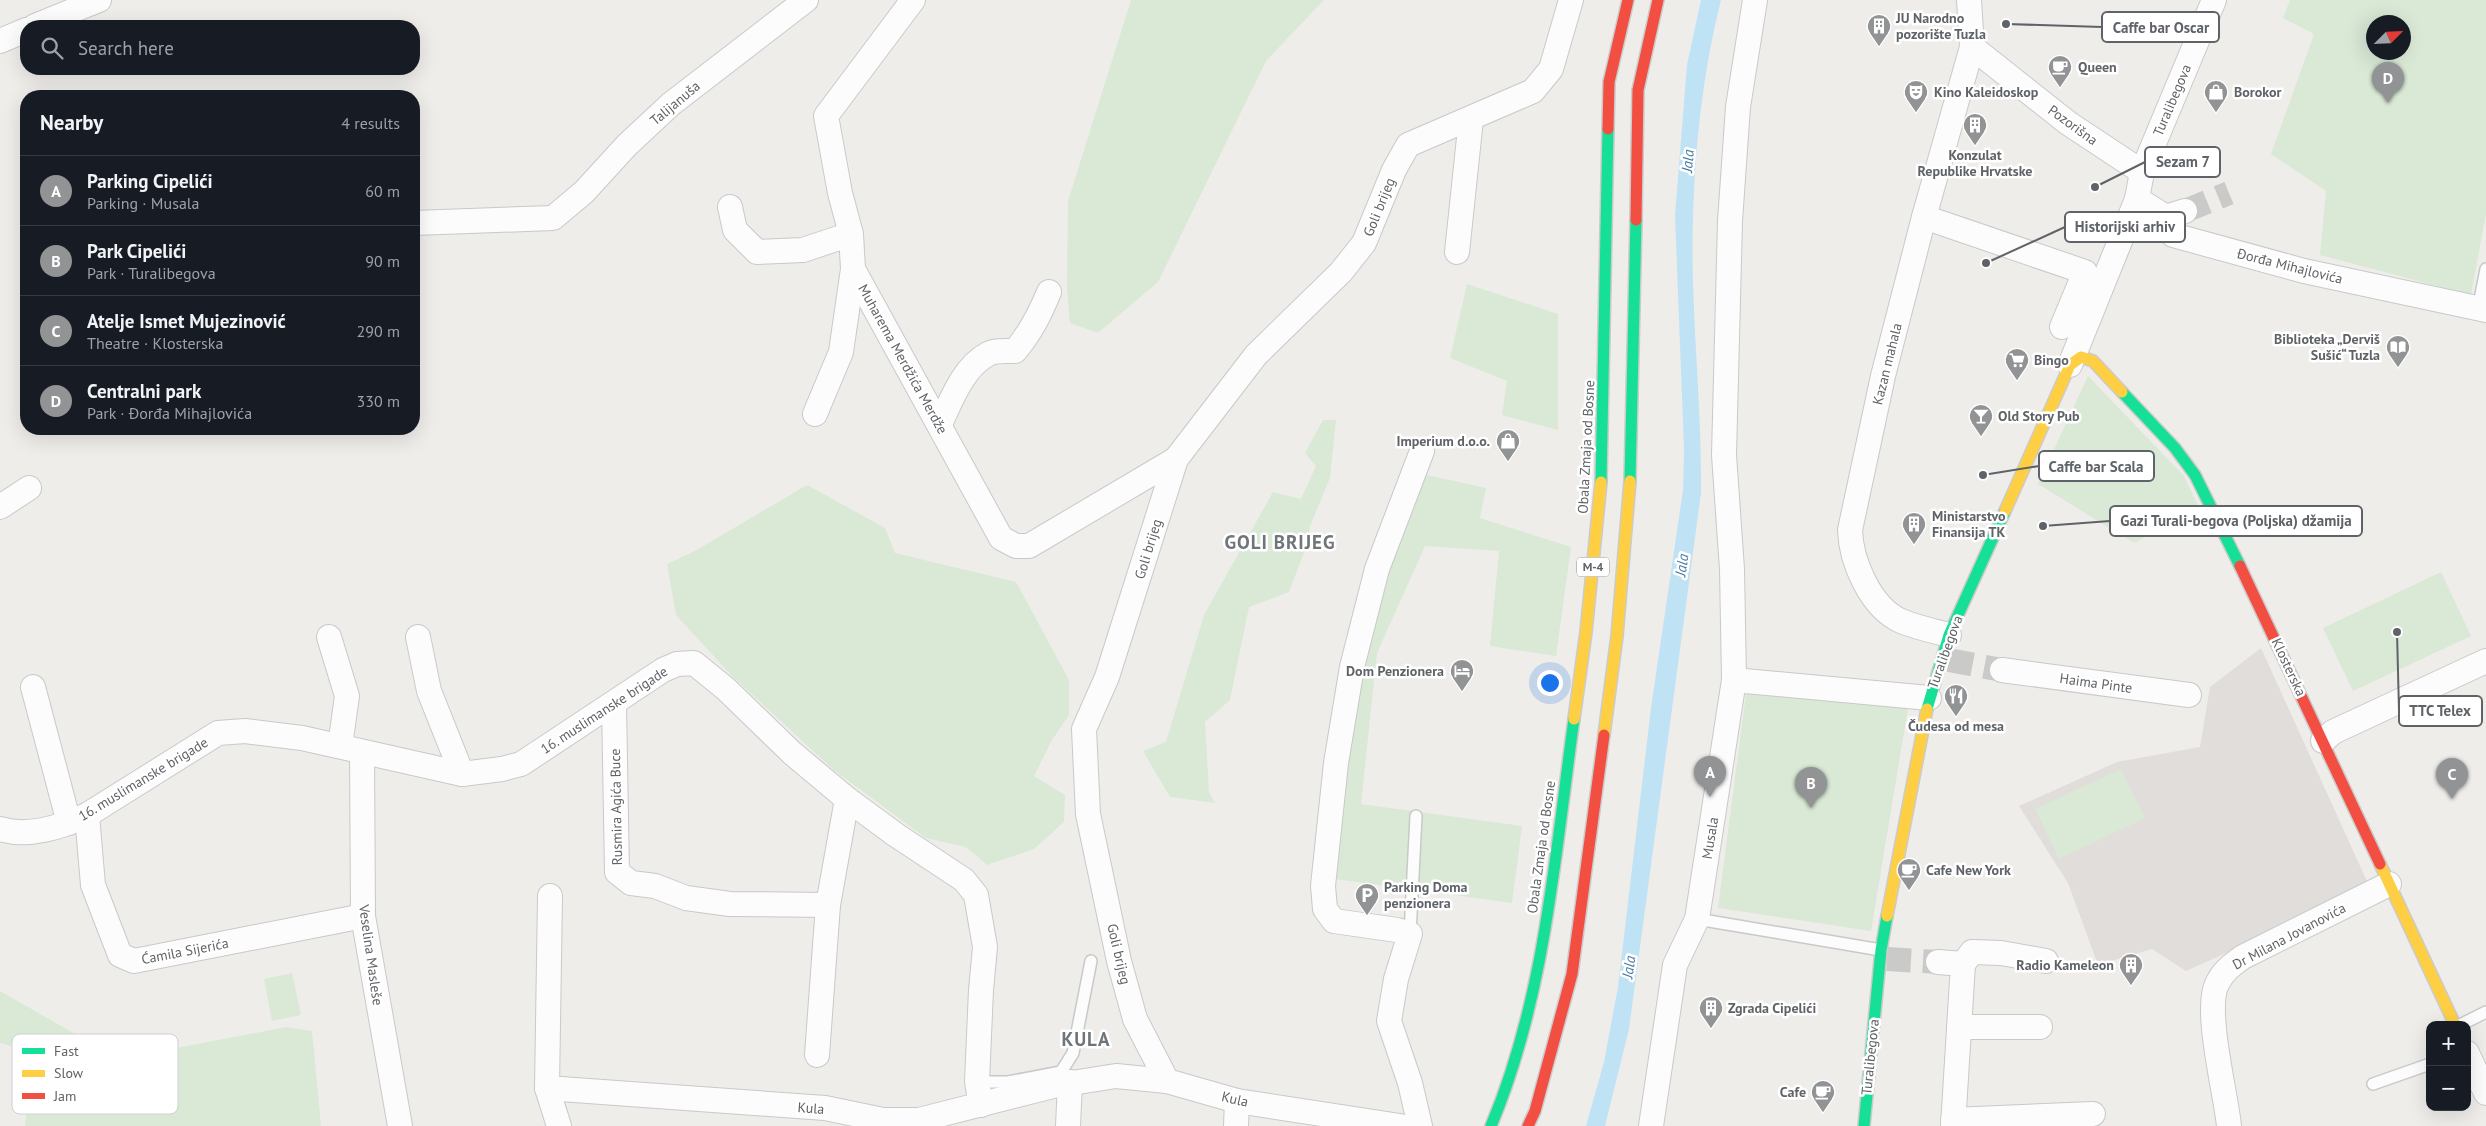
<!DOCTYPE html>
<meta charset="utf-8">
<style>
body{margin:0;font-family:"PT Sans",sans-serif;background:#242831;color:#f1f3f6}
.controls{position:absolute;right:15px;bottom:15px;display:grid;overflow:hidden;border-radius:10px;box-shadow:0 5px 20px #0002}
.controls button{width:45px;height:45px;display:grid;place-items:center;padding:0;border:0;border-bottom:1px solid #363941;background:#171b24;color:#f1f3f6;font:25px sans-serif}
.compass{position:absolute;left:2366px;top:15px;width:45px;height:45px;border-radius:50%;background:#171b24;box-shadow:0 5px 20px #0002;rotate:66deg}
.you{position:absolute;left:1549px;top:682px;width:18px;height:18px;margin:-12px;border:4px solid #fff;border-radius:50%;background:#1a73e8;box-shadow:0 0 0 8px #1a73e833}
.badge{display:grid;place-items:center;width:32px;height:32px;border-radius:50%;background:#919395;color:#fff;font-size:16px;font-weight:700}
.pin{position:absolute;translate:-50% -41px;filter:drop-shadow(0 1px 2px #0008)}
.pin::after{content:'';position:absolute;top:26px;width:18px;height:15px;background:inherit;clip-path:polygon(0 0,100% 0,50% 100%)}
.list{margin:0;padding:0;list-style:none}
h2{display:flex;justify-content:space-between;align-items:center;height:65px;margin:0;padding:0 20px;font-size:21px}
h2 small{font-size:16px;font-weight:400;color:#9ea1a6}
.list li{display:grid;grid-template-columns:32px 1fr auto;gap:15px;align-items:center;box-sizing:border-box;height:70px;padding:0 20px;border-top:1px solid #363941}
.list b{display:block;font-size:19px;white-space:nowrap}
.list p{margin:0;font-size:16px;white-space:nowrap;color:#9ea1a6}
.list em{font-size:16px;font-style:normal;color:#9ea1a6}
.icon{flex:none;width:28px;height:28px;fill:none;stroke:currentColor;stroke-width:2;stroke-linecap:round;stroke-linejoin:round}
.map{position:relative;flex:none;width:2486px;height:1126px;overflow:hidden}
.search{position:absolute;background:#171b24;box-shadow:0 5px 20px #0002;left:20px;top:20px;width:400px;height:55px;display:flex;align-items:center;gap:12px;box-sizing:border-box;padding:0 18px;border-radius:20px;color:#9ea1a6;font-size:19px}
.panel{position:absolute;background:#171b24;box-shadow:0 5px 20px #0002;left:20px;top:90px;width:400px;height:345px;border-radius:20px}
.map>svg:first-child{display:block}
</style>
<div class="map">
<svg width="2486" height="1126" viewBox="0 0 2486 1126">
<rect width="100%" height="100%" fill="#eeedea"/>
<polygon fill="#e0ddda" points="2261,648 2370,888 2186,971 2152,949 2098,965 2068,883 2019,806 2117,762 2200,747 2210,687"/>
<g fill="#d9e9d6" fill-rule="evenodd">
<polygon points="1131,0 1324,0 1266,61 1158,282 1098,333 1070,323 1067,287 1068,201"/>
<path d="M2290,0h196v214l-15,81 -151,-40 6,-64 -55,-37 43,-120 -31,-16zM2374,22h30v30h-30z"/>
<polygon points="1467,284 1558,314 1558,430 1502,415 1507,381 1450,358"/>
<polygon points="2088,376 2184,476 2199,507 2134,543 2038,484"/>
<polygon points="1323,420 1336,420 1330,478 1310,526 1307,544 1289,592 1249,607 1230,700 1205,722 1209,792 1215,803 1170,797 1143,751 1166,742 1204,615 1273,492 1301,499 1316,466 1305,453"/>
<polygon points="1422,474 1486,488 1480,518 1571,547 1556,656 1490,646 1499,551 1425,546 1377,653 1361,804 1522,826 1512,903 1328,878 1360,659"/>
<polygon points="807,485 885,528 895,553 1016,582 1069,680 1069,715 1052,740 1034,776 1065,795 1064,822 1034,849 987,865 966,847 926,838 835,771 732,676 676,615 667,564 695,551"/>
<polygon points="2441,572 2471,636 2353,691 2323,628"/>
<polygon points="1746,694 1908,708 1871,931 1718,908"/>
<polygon points="2121,769 2145,818 2059,859 2035,809"/>
<polygon points="292,973 301,1015 272,1021 264,979"/>
<polygon points="0,991 119,1059 286,1027 312,1031 321,1126 25,1126 32,1052 0,1043"/>
</g>
<path fill="#c0e2f5" d="M1701,0h20c-18,71 -26,144 -28,217 -3,92 9,184 8,276l-72,536 -24,97h-19l18,-64 14,-75 33,-279 32,-218 1,-41 -9,-234 12,-150z"/>
<g fill="none" stroke-linecap="round" stroke-linejoin="round">
<g stroke="#cacac9" stroke-width="24" stroke-dasharray="24 12" stroke-linecap="butt">
<polyline points="2185,211 2229,193"/>
<polyline points="1949,660 2002,670"/>
<polyline points="1887,959 1938,962"/>
</g>
<g stroke="#c8c9c9" stroke-width="14">
<g id="lane">
<polyline points="2478,309 2486,269"/>
<polyline points="1697,919 1881,950"/>
<polyline points="1410,934 1416,816"/>
<polyline points="2460,1025 2486,1012"/>
<polyline points="977,1082 1008,1082 1061,1072 1073,1053 1091,961"/>
<polyline points="2373,1084 2430,1064"/>
</g>
</g>
<g stroke="#c8c9c9" stroke-width="26">
<g id="street">
<polyline points="913,0 826,116 840,193 851,234 853,269 1001,538 1016,546 1029,546 1176,459"/>
<polyline points="2214,0 2142,172 2137,199 2166,217 2173,235 2304,271 2486,310"/>
<polyline points="35,26 99,0"/>
<polyline points="0,41 26,30"/>
<polyline points="1972,47 2068,123 2142,172"/>
<polyline points="730,207 735,230 757,252 803,250 851,234"/>
<polyline points="1924,217 2085,272 2062,327"/>
<polyline points="2166,217 2185,211"/>
<polyline points="414,223 553,218 584,192 627,145 671,104 806,0"/>
<polyline points="1457,252 1471,119"/>
<polyline points="2070,365 2137,199"/>
<polyline points="815,414 841,352 853,269"/>
<path d="M940,424c11,-23 23,-57 48,-70 7,-4 19,-3 27,-3 16,-19 25,-37 34,-59"/>
<polyline points="0,507 29,488"/>
<path d="M1949,635c-16,-4 -33,-8 -48,-14 -31,-14 -50,-60 -51,-91l33,-154 41,-159 48,-170 -3,-47"/>
<polyline points="329,637 347,696 340,746"/>
<polyline points="418,637 429,691 462,774"/>
<polyline points="2002,670 2189,695"/>
<polyline points="1734,680 1732,569 1724,455 1730,221 1738,107 1755,0"/>
<polyline points="33,687 69,823"/>
<polyline points="614,704 617,872 631,883 655,886 686,898 730,904 828,905 847,799"/>
<polyline points="2323,741 2333,732 2486,661"/>
<polyline points="362,752 363,916 400,1126"/>
<polyline points="87,815 93,885 120,955 134,961 363,916"/>
<path d="M0,829c29,9 61,-2 87,-14l131,-82 27,-2 57,7 160,36 40,-5 19,-5 142,-94 14,-6 17,-1 32,26 66,64 55,46 49,36 68,45 12,15 9,52 -4,43 -4,92 4,23"/>
<polyline points="550,896 547,1088 825,1108 883,1120 919,1120 1053,1086 1116,1076 1167,1081 1237,1101 1400,1126"/>
<polyline points="1938,962 1963,964 1953,1126"/>
<polyline points="1963,964 1972,952 2001,953 2046,961"/>
<polyline points="1959,1027 2040,1027"/>
<polyline points="2467,1053 2486,1093"/>
<polyline points="817,1055 828,905"/>
<polyline points="1167,1081 1135,1019 1119,961 1088,814 1084,729 1107,677 1176,459 1256,355 1341,272 1364,243 1394,170 1408,145 1533,91 1551,69 1571,0"/>
<polyline points="547,1088 559,1126"/>
<polyline points="1953,1120 2093,1114"/>
<polyline points="1068,1126 1070,1082"/>
<polyline points="1236,1126 1237,1101"/>
<polyline points="1420,1126 1410,1083 1389,1021 1396,979 1410,934 1397,930 1334,921 1325,909 1323,886 1336,763 1352,667 1377,569 1422,451"/>
<polyline points="1651,1126 1675,965 1697,919 1734,680 1929,698"/>
<path d="M2229,1126c-3,-32 -25,-116 -12,-142 6,-13 15,-19 26,-27l146,-73"/>
</g>
</g>
<g stroke="#cbcbcb" stroke-width="14">
<g id="fast">
<polyline points="2122,392 2175,448 2195,475 2240,566"/>
<polyline points="1630,481 1636,220"/>
<polyline points="1601,482 1608,129"/>
<polyline points="1927,709 1949,635 2005,511"/>
<path d="M1491,1126c54,-128 64,-271 83,-407"/>
<polyline points="1864,1126 1881,950 1887,916"/>
</g>
</g>
<g stroke="#cbcbcb" stroke-width="14">
<g id="slow">
<polyline points="2005,511 2070,365 2081,357 2093,361 2122,392"/>
<polyline points="1574,719 1586,632 1601,482"/>
<polyline points="1604,735 1617,636 1630,481"/>
<polyline points="2380,864 2455,1025"/>
<polyline points="1887,916 1927,709"/>
</g>
</g>
<g stroke="#cbcbcb" stroke-width="14">
<g id="jam">
<polyline points="1608,129 1609,82 1628,0"/>
<polyline points="1636,220 1638,90 1658,0"/>
<polyline points="2240,566 2380,864"/>
<polyline points="1528,1126 1535,1111 1572,974 1604,735"/>
</g>
</g>
<use href="#lane" stroke="#fcfcfc" stroke-width="11"/>
<use href="#street" stroke="#fcfcfc" stroke-width="24"/>
<use href="#fast" stroke="#16e098" stroke-width="11"/>
<use href="#slow" stroke="#ffcf43" stroke-width="11"/>
<use href="#jam" stroke="#f24e42" stroke-width="11"/>
</g>
<defs>
<g id="building-pin" transform="scale(1.25)"><path d="M0 17L-7.5 6A9.5 9.5 0 1 1 7.5 6Z" fill="#919395" stroke="#fff"/><path d="M-4-6H4V6H1V3H-1V6H-4ZM-2.5-4.3h1.7v1.8h-1.7ZM.8-4.3h1.7v1.8H.8ZM-2.5-1h1.7V.8h-1.7ZM.8-1h1.7V.8H.8Z" fill="#fff"/></g>
<g id="cafe-pin" transform="scale(1.25)"><path d="M0 17L-7.5 6A9.5 9.5 0 1 1 7.5 6Z" fill="#919395" stroke="#fff"/><path d="M-5.5-4.5H6V0H3Q3 3.5 0 3.5H-2.5Q-5.5 3.5-5.5 0ZM3-3.2v2h1.7v-2ZM-6 4.5H4V6H-6Z" fill="#fff"/></g>
<g id="theatre-pin" transform="scale(1.25)"><path d="M0 17L-7.5 6A9.5 9.5 0 1 1 7.5 6Z" fill="#919395" stroke="#fff"/><path d="M-5-5.5Q0-4 5-5.5V0Q5 5 0 6Q-5 5-5 0ZM-3.3-2.5H-1v1.5H-3.3ZM1-2.5H3.3v1.5H1ZM-2.8 1Q0 5.5 2.8 1Z" fill="#fff"/></g>
<g id="shop-pin" transform="scale(1.25)"><path d="M0 17L-7.5 6A9.5 9.5 0 1 1 7.5 6Z" fill="#919395" stroke="#fff"/><path d="M-5-2.5h2.3a2.7 3.5 0 0 1 5.4 0H5L5.5 6h-11ZM-1.5-2.5h3a1.5 2.3 0 0 0-3 0Z" fill="#fff"/></g>
<g id="library-pin" transform="scale(1.25)"><path d="M0 17L-7.5 6A9.5 9.5 0 1 1 7.5 6Z" fill="#919395" stroke="#fff"/><path d="M-6-4Q-3-5.5-.7-3.5V5Q-3 3-6 4ZM6-4Q3-5.5 .7-3.5V5Q3 3 6 4Z" fill="#fff"/></g>
<g id="supermarket-pin" transform="scale(1.25)"><path d="M0 17L-7.5 6A9.5 9.5 0 1 1 7.5 6Z" fill="#919395" stroke="#fff"/><path d="M-6-5.5h2.5l.6 2H6L4.5 2H-2.5L-4.4-4H-6ZM-1.5 3.2a1.3 1.3 0 1 0 .1 0ZM3 3.2a1.3 1.3 0 1 0 .1 0Z" fill="#fff"/></g>
<g id="bar-pin" transform="scale(1.25)"><path d="M0 17L-7.5 6A9.5 9.5 0 1 1 7.5 6Z" fill="#919395" stroke="#fff"/><path d="M-6-5H6L.8 .8V4.5H3.5V6h-7V4.5H-.8V.8Z" fill="#fff"/></g>
<g id="hotel-pin" transform="scale(1.25)"><path d="M0 17L-7.5 6A9.5 9.5 0 1 1 7.5 6Z" fill="#919395" stroke="#fff"/><path d="M-6-4.5h1.5V1H6V5H4.5V3h-9V5H-6ZM-4 0a1.8 1.8 0 1 1 3.6 0ZM.5 0V-2.5h3Q6-2.5 6 0Z" fill="#fff"/></g>
<g id="restaurant-pin" transform="scale(1.25)"><path d="M0 17L-7.5 6A9.5 9.5 0 1 1 7.5 6Z" fill="#919395" stroke="#fff"/><path d="M-5-6h1v4h1v-4h1v4h1v-4h1v5L-1.5 .5V6h-2V.5L-5-1ZM5-6V6H3V1.5H1.5Q1.5-4 5-6Z" fill="#fff"/></g>
<g id="parking-pin" transform="scale(1.25)"><path d="M0 17L-7.5 6A9.5 9.5 0 1 1 7.5 6Z" fill="#919395" stroke="#fff"/><path d="M-3.5-5.5H1a3.5 3.5 0 0 1 0 7H-1V5.5H-3.5ZM-1-3.4V-.6H.8a1.4 1.4 0 0 0 0-2.8Z" fill="#fff"/></g>
</defs>
<g fill-rule="evenodd">
<use href="#building-pin" x="1879" y="26"/>
<use href="#cafe-pin" x="2060" y="67"/>
<use href="#theatre-pin" x="1916" y="92"/>
<use href="#shop-pin" x="2216" y="92"/>
<use href="#building-pin" x="1975" y="125"/>
<use href="#library-pin" x="2398" y="347"/>
<use href="#supermarket-pin" x="2017" y="360"/>
<use href="#bar-pin" x="1981" y="416"/>
<use href="#shop-pin" x="1508" y="441"/>
<use href="#building-pin" x="1914" y="524"/>
<use href="#hotel-pin" x="1462" y="671"/>
<use href="#restaurant-pin" x="1956" y="696"/>
<use href="#cafe-pin" x="1909" y="870"/>
<use href="#parking-pin" x="1367" y="895"/>
<use href="#building-pin" x="2131" y="965"/>
<use href="#building-pin" x="1711" y="1008"/>
<use href="#cafe-pin" x="1823" y="1092"/>
</g>
<g text-anchor="middle" stroke-width="5" stroke-linejoin="round" paint-order="stroke">
<rect fill="#fff" stroke="#8f9295" stroke-width="1" x="1577" y="557.5" width="32" height="19" rx="4"/>
<g font-size="12" font-weight="bold" fill="#5f6367">
<text x="1593" y="571">M-4</text>
</g>
<g font-size="14" font-weight="bold" fill="#5f6367" stroke="#fff" text-anchor="start">
<text x="1896" y="23">JU Narodno<tspan x="1896" dy="16">pozorište Tuzla</tspan></text>
<text x="2078" y="72">Queen</text>
<text x="1934" y="97">Kino Kaleidoskop</text>
<text x="2234" y="97">Borokor</text>
<text x="1975" y="160" text-anchor="middle">Konzulat<tspan x="1975" dy="16">Republike Hrvatske</tspan></text>
<text x="2380" y="344" text-anchor="end">Biblioteka „Derviš<tspan x="2380" dy="16">Sušić“ Tuzla</tspan></text>
<text x="2034" y="365">Bingo</text>
<text x="1998" y="421">Old Story Pub</text>
<text x="1490" y="446" text-anchor="end">Imperium d.o.o.</text>
<text x="1932" y="521">Ministarstvo<tspan x="1932" dy="16">Finansija TK</tspan></text>
<text x="1444" y="676" text-anchor="end">Dom Penzionera</text>
<text x="1956" y="731" text-anchor="middle">Čudesa od mesa</text>
<text x="1926" y="875">Cafe New York</text>
<text x="1384" y="892">Parking Doma<tspan x="1384" dy="16">penzionera</tspan></text>
<text x="2114" y="970" text-anchor="end">Radio Kameleon</text>
<text x="1728" y="1013">Zgrada Cipelići</text>
<text x="1806" y="1097" text-anchor="end">Cafe</text>
</g>
<g font-size="14" fill="#5f6367" stroke="#fff">
<text transform="translate(2172 100) rotate(-67)" y="5">Turalibegova</text>
<text transform="translate(675 103) rotate(-40)" y="5">Talijanuša</text>
<text transform="translate(2073 125) rotate(36)" y="5">Pozorišna</text>
<text transform="translate(1379 207) rotate(-68)" y="5">Goli brijeg</text>
<text transform="translate(2290 266) rotate(14)" y="5">Đorđa Mihajlovića</text>
<text transform="translate(903 359) rotate(61)" y="5">Muharema Merdžića Merdže</text>
<text transform="translate(1887 364) rotate(-76)" y="5">Kazan mahala</text>
<text transform="translate(1586 447) rotate(-87)" y="5">Obala Zmaja od Bosne</text>
<text transform="translate(1148 549) rotate(-73)" y="5">Goli brijeg</text>
<text transform="translate(1945 652) rotate(-70)" y="5">Turalibegova</text>
<text transform="translate(2289 667) rotate(65)" y="5">Klosterska</text>
<text transform="translate(2096 683) rotate(8)" y="5">Haima Pinte</text>
<text transform="translate(604 710) rotate(-33)" y="5">16. muslimanske brigade</text>
<text transform="translate(143 779) rotate(-31)" y="5">16. muslimanske brigade</text>
<text transform="translate(616 807) rotate(-91)" y="5">Rusmira Agića Buce</text>
<text transform="translate(1710 838) rotate(-81)" y="5">Musala</text>
<text transform="translate(1541 847) rotate(-82)" y="5">Obala Zmaja od Bosne</text>
<text transform="translate(2289 936) rotate(-28)" y="5">Dr Milana Jovanovića</text>
<text transform="translate(185 951) rotate(-11)" y="5">Ćamila Sijerića</text>
<text transform="translate(1119 954) rotate(77)" y="5">Goli brijeg</text>
<text transform="translate(371 955) rotate(82)" y="5">Veselina Masleše</text>
<text transform="translate(1870 1057) rotate(-84)" y="5">Turalibegova</text>
<text transform="translate(1235 1099) rotate(13)" y="5">Kula</text>
<text transform="translate(811 1108) rotate(4)" y="5">Kula</text>
</g>
<g font-size="15" font-style="italic" fill="#477aa4" stroke="#fff">
<text transform="translate(1688 161) rotate(-85)" y="5">Jala</text>
<text transform="translate(1682 565) rotate(-82)" y="5">Jala</text>
<text transform="translate(1629 967) rotate(-82)" y="5">Jala</text>
</g>
<g font-size="19" font-weight="bold" letter-spacing="1" fill="#707579" stroke="#fff">
<text x="1280" y="549">GOLI BRIJEG</text>
<text x="1086" y="1046">KULA</text>
</g>
</g>
<rect x="12" y="1034" width="166" height="80" rx="8" fill="#fff" stroke="#cfd0d1" stroke-width="1"/>
<rect x="22" y="1048" width="23" height="6" fill="#16e098"/>
<rect x="22" y="1070" width="23" height="7" fill="#ffcf43"/>
<rect x="22" y="1093" width="23" height="6" fill="#f24e42"/>
<g font-size="14" fill="#5f6367">
<text x="54" y="1056">Fast</text>
<text x="54" y="1078">Slow</text>
<text x="54" y="1101">Jam</text>
</g>
<path fill="none" stroke="#5f6367" stroke-width="2" d="M2006 24L2102 27M2095 187L2145 162M1986 263L2065 227M1983 475L2039 466M2043 526L2110 521M2397 632L2399 711"/>
<g fill="#5f6367" stroke="#fff" stroke-width="2">
<circle cx="2006" cy="24" r="5"/>
<circle cx="2095" cy="187" r="5"/>
<circle cx="1986" cy="263" r="5"/>
<circle cx="1983" cy="475" r="5"/>
<circle cx="2043" cy="526" r="5"/>
<circle cx="2397" cy="632" r="5"/>
</g>
<g fill="#fff" stroke="#5f6367" stroke-width="2">
<rect x="2102" y="12" width="117" height="30" rx="5"/>
<rect x="2145" y="147" width="75" height="30" rx="5"/>
<rect x="2065" y="212" width="120" height="30" rx="5"/>
<rect x="2039" y="451" width="115" height="30" rx="5"/>
<rect x="2110" y="506" width="252" height="30" rx="5"/>
<rect x="2399" y="696" width="83" height="30" rx="5"/>
</g>
<g font-size="15" text-anchor="middle" font-weight="bold" fill="#5f6367">
<text x="2161" y="33">Caffe bar Oscar</text>
<text x="2183" y="167">Sezam 7</text>
<text x="2125" y="232">Historijski arhiv</text>
<text x="2096" y="472">Caffe bar Scala</text>
<text x="2236" y="526">Gazi Turali-begova (Poljska) džamija</text>
<text x="2440" y="716">TTC Telex</text>
</g>
</svg>
<div class="controls">
<button>+</button>
<button>−</button>
</div>
<svg class="compass" viewBox="-18 -18 36 36"><path d="M0-13l5 13h-10z" fill="#e53935"/><path d="M0 13l5-13h-10z" fill="#9ea1a6"/></svg>
<div class="you"></div>
<div class="pin badge" style="left:1710px;top:797px">A</div>
<div class="pin badge" style="left:1811px;top:808px">B</div>
<div class="pin badge" style="left:2452px;top:799px">C</div>
<div class="pin badge" style="left:2388px;top:103px">D</div>
<div class="search"><svg class="icon" aria-label="search" viewBox="0 0 24 24"><circle cx="10" cy="10" r="6"/><path d="M15 15l6 6"/></svg>Search here</div>
<section class="panel">
<h2>Nearby<small>4 results</small></h2>
<ul class="list">
<li><span class="badge">A</span><div><b>Parking Cipelići</b><p>Parking · Musala</p></div><em>60 m</em></li>
<li><span class="badge">B</span><div><b>Park Cipelići</b><p>Park · Turalibegova</p></div><em>90 m</em></li>
<li><span class="badge">C</span><div><b>Atelje Ismet Mujezinović</b><p>Theatre · Klosterska</p></div><em>290 m</em></li>
<li><span class="badge">D</span><div><b>Centralni park</b><p>Park · Đorđa Mihajlovića</p></div><em>330 m</em></li>
</ul>
</section>
</div>
